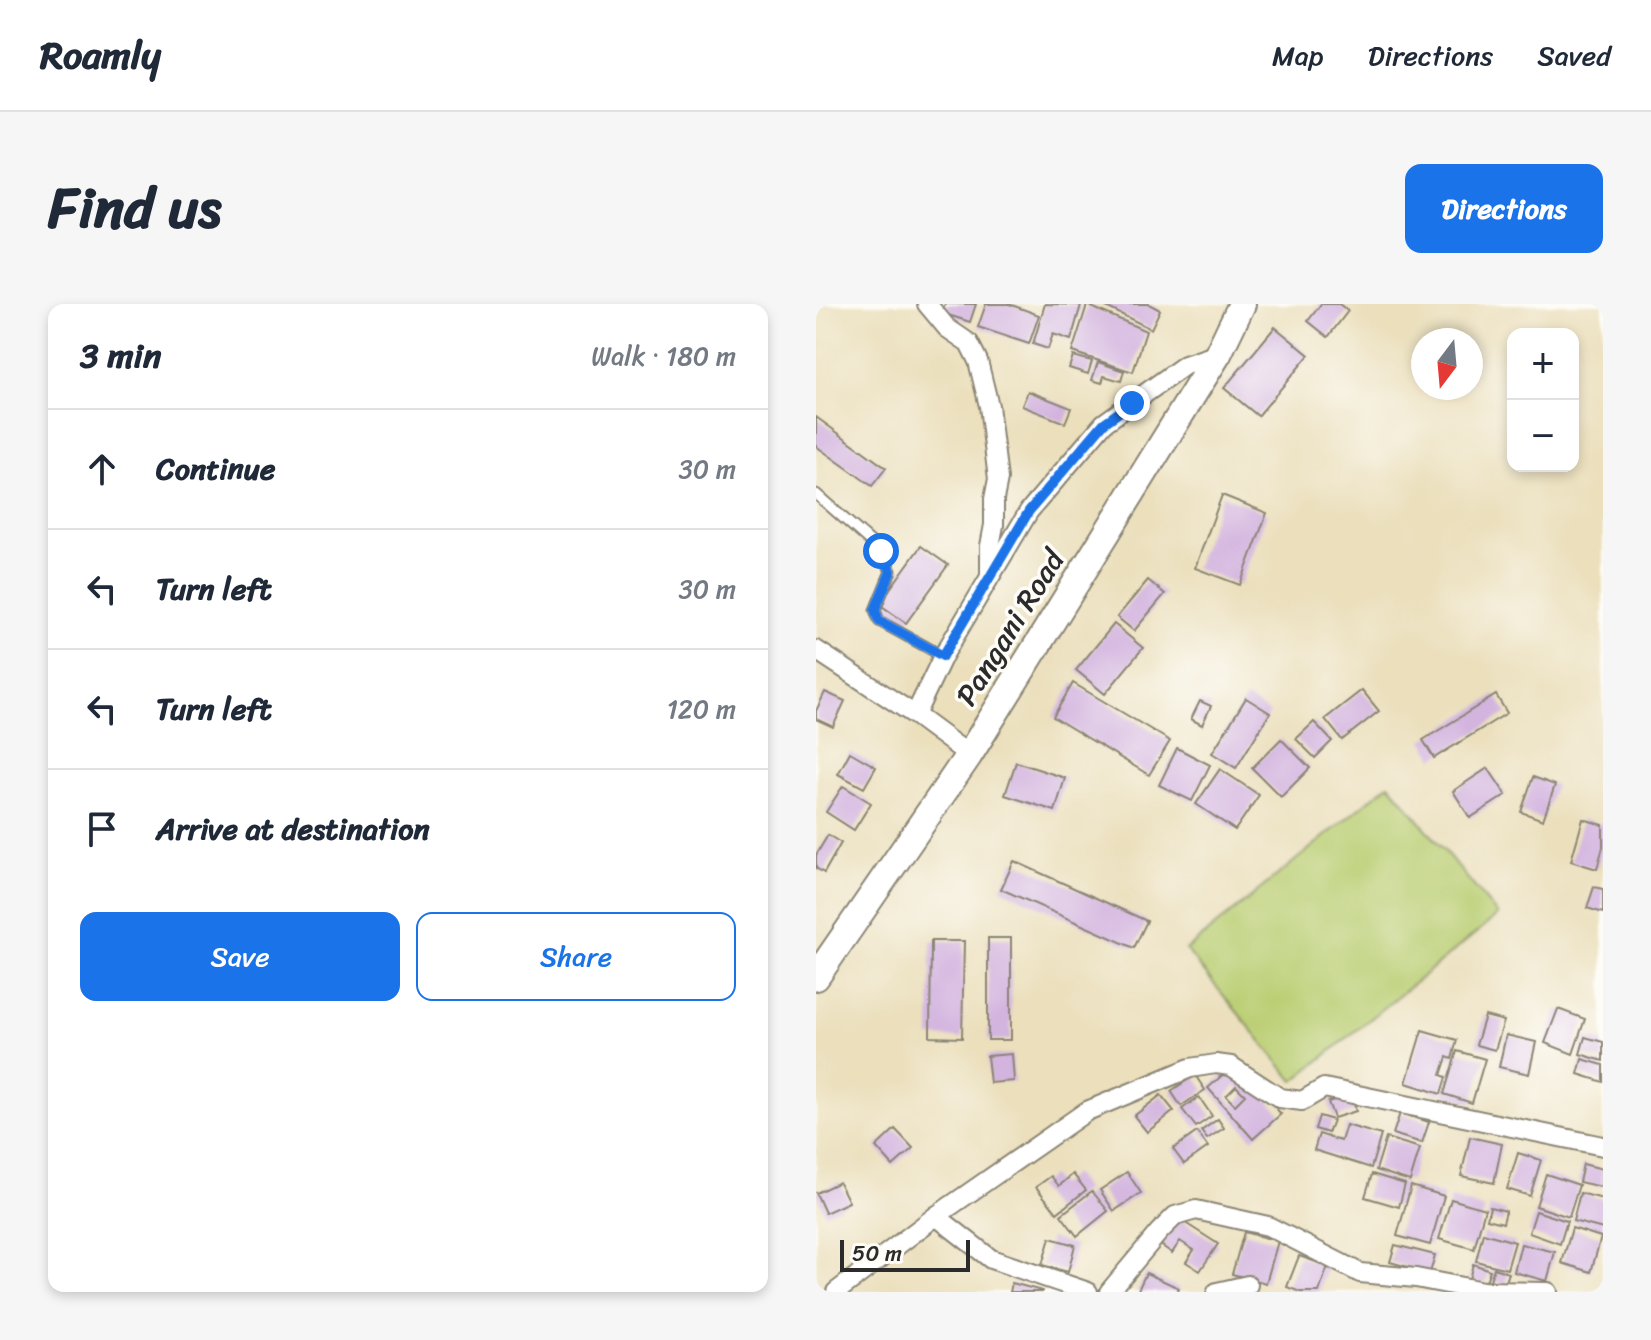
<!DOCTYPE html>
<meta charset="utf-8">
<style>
body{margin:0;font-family:Sriracha,sans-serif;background:#f6f6f7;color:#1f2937}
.controls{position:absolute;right:24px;top:24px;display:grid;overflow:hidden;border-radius:16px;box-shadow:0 4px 12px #0003}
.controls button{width:72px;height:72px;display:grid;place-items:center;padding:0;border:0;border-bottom:2px solid #e0e1e3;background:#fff;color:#1f2937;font:40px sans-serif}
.compass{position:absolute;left:595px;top:24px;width:72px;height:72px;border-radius:50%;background:#fff;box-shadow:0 4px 12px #0003;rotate:196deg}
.scale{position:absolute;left:24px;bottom:20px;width:130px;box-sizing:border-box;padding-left:8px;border:4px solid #2b2b2b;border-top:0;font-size:22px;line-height:28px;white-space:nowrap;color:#2b2b2b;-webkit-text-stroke:6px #fdfcf7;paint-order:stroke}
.stop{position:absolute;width:24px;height:24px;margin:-18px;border:6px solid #1a73e8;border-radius:50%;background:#fff}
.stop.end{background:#1a73e8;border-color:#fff;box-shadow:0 2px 8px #0008}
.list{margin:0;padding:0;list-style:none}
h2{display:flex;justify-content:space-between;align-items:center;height:104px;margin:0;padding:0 32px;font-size:34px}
h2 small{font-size:26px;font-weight:400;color:#747a83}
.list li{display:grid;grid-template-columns:52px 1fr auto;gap:24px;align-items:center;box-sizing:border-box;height:120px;padding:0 32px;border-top:2px solid #e0e1e3}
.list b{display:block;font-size:30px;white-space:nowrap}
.list em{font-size:26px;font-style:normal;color:#747a83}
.actions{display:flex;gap:16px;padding:24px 32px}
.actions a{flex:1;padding:18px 0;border:2px solid #1a73e8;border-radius:16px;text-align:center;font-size:28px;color:#1a73e8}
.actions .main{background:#1a73e8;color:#fff}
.icon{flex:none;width:44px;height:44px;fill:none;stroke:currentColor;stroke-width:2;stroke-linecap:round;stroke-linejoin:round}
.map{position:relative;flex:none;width:787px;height:988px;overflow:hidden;border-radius:16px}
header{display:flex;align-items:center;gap:48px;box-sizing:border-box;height:112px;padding:0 40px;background:#fff;border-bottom:2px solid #e0e1e3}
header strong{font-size:38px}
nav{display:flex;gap:44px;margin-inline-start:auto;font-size:28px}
.intro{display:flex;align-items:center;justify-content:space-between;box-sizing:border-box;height:192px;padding:0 48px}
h1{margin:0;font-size:56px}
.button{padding:20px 36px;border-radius:16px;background:#1a73e8;color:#fff;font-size:28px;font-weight:700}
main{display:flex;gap:48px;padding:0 48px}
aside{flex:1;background:#fff;border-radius:16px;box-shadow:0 4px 12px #0003}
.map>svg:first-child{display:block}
</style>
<header>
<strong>Roamly</strong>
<nav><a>Map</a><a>Directions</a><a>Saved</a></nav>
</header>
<div class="intro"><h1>Find us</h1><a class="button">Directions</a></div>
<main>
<aside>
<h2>3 min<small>Walk · 180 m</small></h2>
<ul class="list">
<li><svg class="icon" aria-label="ahead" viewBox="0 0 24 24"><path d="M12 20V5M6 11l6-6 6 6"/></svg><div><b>Continue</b></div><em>30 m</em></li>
<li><svg class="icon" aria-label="left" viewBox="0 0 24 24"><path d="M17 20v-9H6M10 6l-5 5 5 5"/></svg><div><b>Turn left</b></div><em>30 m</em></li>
<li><svg class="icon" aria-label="left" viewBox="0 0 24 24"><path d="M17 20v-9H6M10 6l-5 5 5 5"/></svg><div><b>Turn left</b></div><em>120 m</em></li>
<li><svg class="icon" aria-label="arrive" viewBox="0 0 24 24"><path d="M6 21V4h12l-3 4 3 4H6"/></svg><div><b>Arrive at destination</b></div></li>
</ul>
<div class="actions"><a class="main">Save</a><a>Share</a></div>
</aside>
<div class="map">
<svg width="787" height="988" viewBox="0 0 787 988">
<rect width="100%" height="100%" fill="#fdfcf7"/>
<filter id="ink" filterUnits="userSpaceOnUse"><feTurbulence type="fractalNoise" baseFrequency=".0125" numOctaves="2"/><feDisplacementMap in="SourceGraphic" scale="16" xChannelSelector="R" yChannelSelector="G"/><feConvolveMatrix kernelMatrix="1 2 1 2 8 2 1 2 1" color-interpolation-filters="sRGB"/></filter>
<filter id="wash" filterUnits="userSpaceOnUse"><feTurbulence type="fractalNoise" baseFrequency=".006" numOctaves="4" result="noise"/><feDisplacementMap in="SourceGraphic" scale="32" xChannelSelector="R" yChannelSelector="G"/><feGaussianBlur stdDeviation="1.8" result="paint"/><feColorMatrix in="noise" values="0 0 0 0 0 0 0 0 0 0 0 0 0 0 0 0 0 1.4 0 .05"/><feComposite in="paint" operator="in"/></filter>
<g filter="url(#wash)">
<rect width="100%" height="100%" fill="#ebdfbc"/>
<polygon fill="#bace72" stroke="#727c4e" stroke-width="2" points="573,480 682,611 478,777 370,646"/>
<g id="blocks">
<g fill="#d3b4df" fill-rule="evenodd">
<polygon points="129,0 160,0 154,18 126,9"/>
<polygon points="170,0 193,0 223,11 213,40 162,23"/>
<polygon points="229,0 265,1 255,36 237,30 232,45 217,40"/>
<polygon points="291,0 333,0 344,6 335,25 290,3"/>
<polygon points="505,0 523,0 532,7 512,33 492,17"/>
<polygon points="271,1 330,27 317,68 256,48"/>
<polygon points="459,23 493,51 442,112 408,84"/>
<polygon points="257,52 276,57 272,70 253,64"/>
<polygon points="282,58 308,67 305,77 288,72 286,79 276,76"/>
<polygon points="212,87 255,104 249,119 206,102"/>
<polygon points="0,113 70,164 56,182 0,142"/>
<polygon points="406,191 451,209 424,281 379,264"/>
<polygon points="105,242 132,261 90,319 63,300"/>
<polygon points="332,276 349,290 318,327 301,313"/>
<polygon points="298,320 327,344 289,390 260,366"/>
<polygon points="257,379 354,437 333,471 237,413"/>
<polygon points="546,386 563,407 526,436 509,415"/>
<polygon points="9,388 29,397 17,423 0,415 0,407"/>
<polygon points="680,391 691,409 618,454 607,436"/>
<polygon points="430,394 454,409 420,464 396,449"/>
<polygon points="384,397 395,402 386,421 375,415"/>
<polygon points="498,418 516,437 499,454 480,435"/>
<polygon points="465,435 494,464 465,493 436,464"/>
<polygon points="361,444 394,461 376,497 343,481"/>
<polygon points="34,448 60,463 48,484 22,470"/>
<polygon points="200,458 249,474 239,507 189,491"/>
<polygon points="672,464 690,491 654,514 637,487"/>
<polygon points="404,465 443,491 419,526 380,500"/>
<polygon points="717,473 739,481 727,516 705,508"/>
<polygon points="27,482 55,499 38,526 10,508"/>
<polygon points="767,515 787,521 787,543 781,565 755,557"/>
<polygon points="12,531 25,539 8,569 0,564 0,551"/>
<polygon points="198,557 331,617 318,644 185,585"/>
<polygon points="778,583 787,585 787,609 771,604"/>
<rect x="172" y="634" width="23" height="102"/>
<polygon points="115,637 148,637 146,734 114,733"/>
<polygon points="742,705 769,715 757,750 729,739"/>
<polygon points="669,712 688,717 679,746 660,741"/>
<polygon points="606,726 641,736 636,755 631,753 625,771 630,773 625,790 590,779"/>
<polygon points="690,731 720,738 713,770 683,763"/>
<polygon points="769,733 787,738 787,757 764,750"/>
<polygon points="641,747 669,755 656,799 628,790"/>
<polygon points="196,750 198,777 174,779 171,752"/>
<polygon points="766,755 787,761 787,778 762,770"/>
<path d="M420,759l45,51 -28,25 -45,-51zM420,782l9,9 -10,10 -9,-9z"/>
<polygon points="379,771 389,786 365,802 355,787"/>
<polygon points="535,790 540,807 518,814 512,798"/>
<polygon points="345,791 358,807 331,828 318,812"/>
<polygon points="383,793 396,812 380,823 366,805"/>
<polygon points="584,809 613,818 606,839 577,830"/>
<polygon points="503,812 517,816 512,829 499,825"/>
<polygon points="402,815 408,824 391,835 385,827"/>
<polygon points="530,821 565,831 555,864 498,846 503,830 525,837"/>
<polygon points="79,825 97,844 77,862 60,843"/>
<polygon points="381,828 392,843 368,860 357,845"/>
<polygon points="654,833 686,840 678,879 645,872"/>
<polygon points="570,834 604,844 594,877 560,866"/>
<polygon points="702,849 725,856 714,892 691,885"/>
<polygon points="767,860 787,865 786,883 763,878"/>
<polygon points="311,868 325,889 298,907 284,886"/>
<polygon points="257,870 270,886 241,909 220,883 235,872 243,882"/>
<polygon points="556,870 589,880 583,903 549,893"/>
<polygon points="730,870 763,881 753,913 720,902"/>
<polygon points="23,878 33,898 9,909 0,889"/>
<polygon points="595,882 628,892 614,941 581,932"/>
<polygon points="276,887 292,907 261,932 245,911"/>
<polygon points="764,889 787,895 787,925 757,917"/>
<polygon points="635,895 669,905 658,945 623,935"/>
<polygon points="674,903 690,907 687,919 671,915"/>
<polygon points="720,907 751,917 744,940 713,929"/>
<polygon points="360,913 402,940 384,967 370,958 378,946 364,937 356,949 342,939"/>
<polygon points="756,924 785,933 775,968 746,959"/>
<polygon points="428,928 462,937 450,979 416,970"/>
<polygon points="667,929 699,938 691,965 660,957"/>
<polygon points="234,934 259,941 252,968 226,961"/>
<polygon points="705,940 739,948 731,977 698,968"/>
<polygon points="579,941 619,951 614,969 574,958"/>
<polygon points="483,952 512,962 503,988 484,988 471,983"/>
<polygon points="657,960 674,966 669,980 653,975"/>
<polygon points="678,964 693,969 689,980 674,976"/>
<polygon points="330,969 363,984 361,988 321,988"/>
<polygon points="196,979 226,987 226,988 194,988"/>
</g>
</g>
</g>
<g filter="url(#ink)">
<use href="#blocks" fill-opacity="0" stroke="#8b8574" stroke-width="2"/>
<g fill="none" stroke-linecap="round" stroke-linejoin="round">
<g stroke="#8b8574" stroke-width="13">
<polyline id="lane" points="0,190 65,247 75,267 59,306 63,317 127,352"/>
</g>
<g stroke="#8b8574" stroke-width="22">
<g id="street">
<polyline points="111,0 131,24 153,39 162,57 173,102 182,175 178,195 178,221 174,242 174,272"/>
<polyline points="0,346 99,411 153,451"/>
<polyline points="99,411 127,352 213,207 288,119 369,61 402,50"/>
<polyline points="120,912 175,955 272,988"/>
<polyline points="20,988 120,912 271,807 374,764 400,760 415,762 464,794 486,797 508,784 787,842"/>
<polyline points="293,988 343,928 359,912 380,906 452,922 544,969 600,974 667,987 732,988"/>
<polyline points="401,988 432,981"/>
</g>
</g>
<g stroke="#8b8574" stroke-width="30">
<polyline id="secondary" points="0,673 153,451 402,50 426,0"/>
</g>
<use href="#lane" stroke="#fff" stroke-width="9"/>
<use href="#street" stroke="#fff" stroke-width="18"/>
<use href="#secondary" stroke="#fff" stroke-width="26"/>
</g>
</g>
<g fill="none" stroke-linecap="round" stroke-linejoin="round" filter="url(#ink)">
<polyline stroke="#1a73e8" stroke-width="10" points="65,247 75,267 59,306 63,317 127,352 213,207 288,119 316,99"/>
</g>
<g text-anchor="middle" stroke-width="7" stroke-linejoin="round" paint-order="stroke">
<g font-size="30" fill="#2b2b2b" stroke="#fdfcf7">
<text transform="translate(194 324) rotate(-58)" y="10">Pangani Road</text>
</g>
</g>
</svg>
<div class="controls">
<button>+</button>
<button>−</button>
</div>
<svg class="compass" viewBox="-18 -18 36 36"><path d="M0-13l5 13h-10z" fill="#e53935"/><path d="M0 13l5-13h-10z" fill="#747a83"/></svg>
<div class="scale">50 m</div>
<div class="stop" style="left:65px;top:247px"></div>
<div class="stop end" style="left:316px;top:99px"></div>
</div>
</main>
